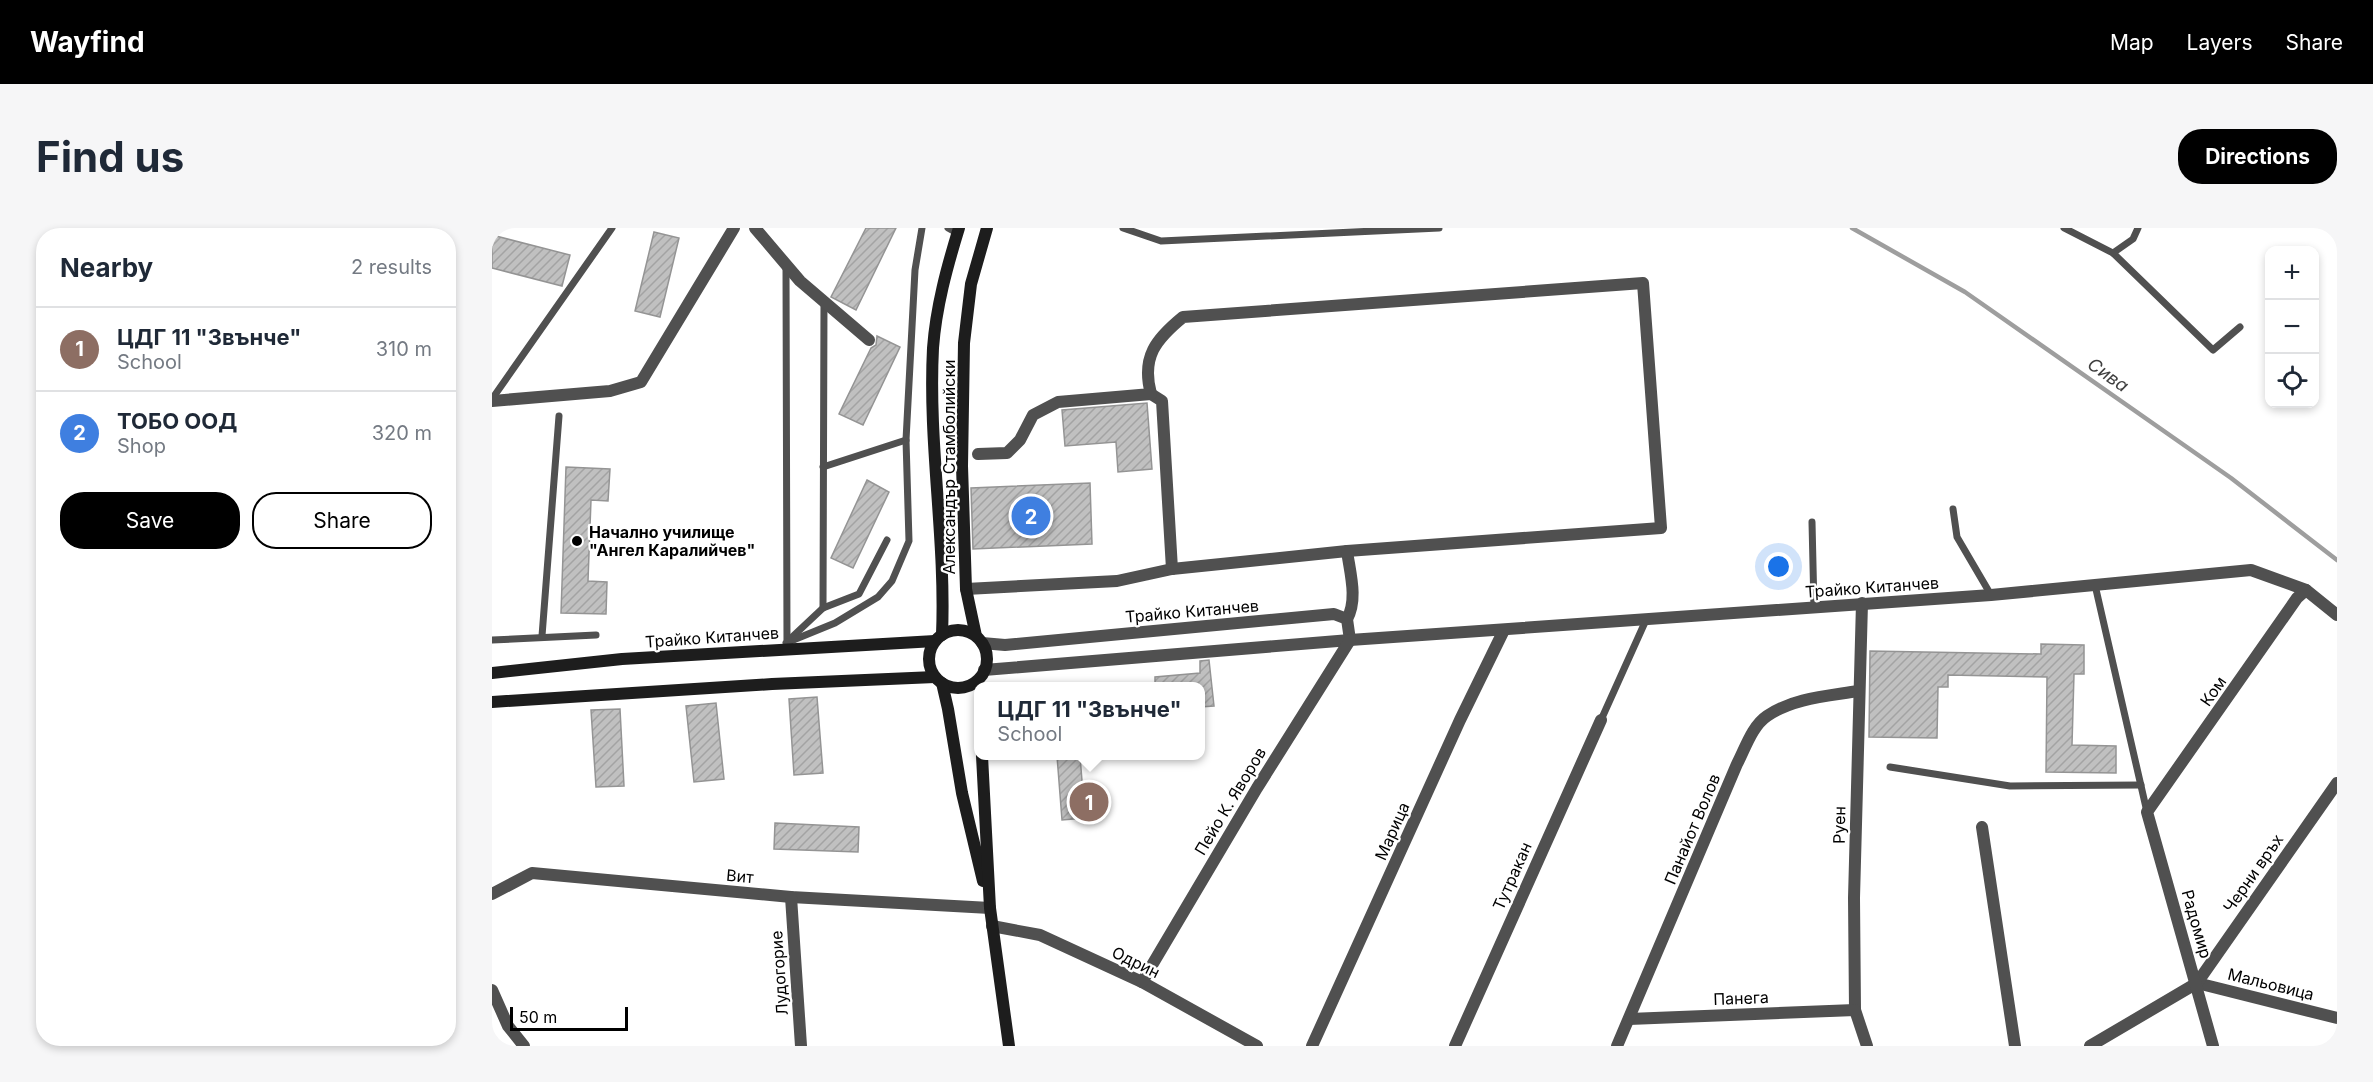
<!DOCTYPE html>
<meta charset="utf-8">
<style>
body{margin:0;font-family:Inter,sans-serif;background:#f6f6f7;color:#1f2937}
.controls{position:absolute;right:18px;top:18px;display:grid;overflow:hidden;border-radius:12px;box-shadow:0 3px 9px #0003}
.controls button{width:54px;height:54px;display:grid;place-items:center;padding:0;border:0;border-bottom:2px solid #e0e1e3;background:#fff;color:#1f2937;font:30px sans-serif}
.scale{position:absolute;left:18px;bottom:15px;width:118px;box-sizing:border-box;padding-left:6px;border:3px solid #000;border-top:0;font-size:16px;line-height:21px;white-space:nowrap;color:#000;-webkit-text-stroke:4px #fff;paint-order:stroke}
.you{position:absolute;left:1287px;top:339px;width:21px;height:21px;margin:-15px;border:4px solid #fff;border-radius:50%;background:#1a73e8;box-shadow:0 0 0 9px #1a73e833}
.badge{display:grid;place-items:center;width:39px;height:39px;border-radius:50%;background:#000;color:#fff;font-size:20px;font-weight:700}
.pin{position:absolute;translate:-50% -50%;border:3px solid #fff;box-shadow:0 2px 6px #0006}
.popup{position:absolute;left:482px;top:454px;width:231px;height:78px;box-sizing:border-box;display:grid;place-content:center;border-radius:12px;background:#fff;filter:drop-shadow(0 2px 4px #0005);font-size:20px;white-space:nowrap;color:#747a83}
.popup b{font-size:22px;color:#1f2937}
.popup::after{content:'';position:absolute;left:50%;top:100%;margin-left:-12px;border:12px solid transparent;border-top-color:#fff}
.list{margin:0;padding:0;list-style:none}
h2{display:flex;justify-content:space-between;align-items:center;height:78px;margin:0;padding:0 24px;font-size:26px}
h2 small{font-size:20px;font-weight:400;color:#747a83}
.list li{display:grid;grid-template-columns:39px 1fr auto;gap:18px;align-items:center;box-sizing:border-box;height:84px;padding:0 24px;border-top:2px solid #e0e1e3}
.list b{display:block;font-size:22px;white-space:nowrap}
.list p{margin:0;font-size:20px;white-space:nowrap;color:#747a83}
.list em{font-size:20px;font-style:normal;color:#747a83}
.actions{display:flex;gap:12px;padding:18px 24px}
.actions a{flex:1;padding:14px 0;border:2px solid #000;border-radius:24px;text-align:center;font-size:21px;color:#000}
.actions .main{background:#000;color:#fff}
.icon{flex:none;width:33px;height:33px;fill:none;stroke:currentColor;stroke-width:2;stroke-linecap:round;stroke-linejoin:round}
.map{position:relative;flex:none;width:1845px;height:818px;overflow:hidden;border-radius:24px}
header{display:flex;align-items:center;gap:36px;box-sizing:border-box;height:84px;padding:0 30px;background:#000;color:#fff}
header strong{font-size:28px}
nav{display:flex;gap:33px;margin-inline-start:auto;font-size:21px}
.intro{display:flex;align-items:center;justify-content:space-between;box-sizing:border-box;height:144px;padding:0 36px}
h1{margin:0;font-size:42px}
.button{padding:15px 27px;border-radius:24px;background:#000;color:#fff;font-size:21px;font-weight:700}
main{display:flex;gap:36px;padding:0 36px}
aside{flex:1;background:#fff;border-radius:24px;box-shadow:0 3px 9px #0003}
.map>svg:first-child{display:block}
</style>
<header>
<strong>Wayfind</strong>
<nav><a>Map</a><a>Layers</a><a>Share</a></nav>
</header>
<div class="intro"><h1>Find us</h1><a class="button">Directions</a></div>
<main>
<aside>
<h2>Nearby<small>2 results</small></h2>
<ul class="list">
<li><span class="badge" style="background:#8d6e63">1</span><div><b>ЦДГ 11 &quot;Звънче&quot;</b><p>School</p></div><em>310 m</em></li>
<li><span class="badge" style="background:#3f7fe0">2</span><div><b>ТОБО ООД</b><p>Shop</p></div><em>320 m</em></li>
</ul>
<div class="actions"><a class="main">Save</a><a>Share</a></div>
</aside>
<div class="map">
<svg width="1845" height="818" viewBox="0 0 1845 818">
<defs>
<pattern id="building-hatch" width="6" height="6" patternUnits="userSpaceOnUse" patternTransform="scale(1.5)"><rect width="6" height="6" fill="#c0c0c0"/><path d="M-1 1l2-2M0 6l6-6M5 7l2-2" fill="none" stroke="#a3a3a3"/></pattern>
</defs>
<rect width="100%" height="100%" fill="#fff"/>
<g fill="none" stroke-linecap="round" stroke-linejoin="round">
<polyline stroke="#9e9e9e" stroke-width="4.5" points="1360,0 1473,64 1739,250 1845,332"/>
</g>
<g fill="url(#building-hatch)" stroke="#949494" stroke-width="1.5">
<polygon points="374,0 404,0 364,82 339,69"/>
<polygon points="162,4 187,10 168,89 143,83"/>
<polygon points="0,7 78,27 70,58 0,40"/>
<polygon points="385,108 408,119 371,197 347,186 379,120 384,117"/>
<polygon points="655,175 660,241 626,244 624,214 573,218 570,182"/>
<polygon points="74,239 118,241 116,273 99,272 96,353 115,354 114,386 69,385"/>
<polygon points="375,252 397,264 361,340 339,330"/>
<polygon points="598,255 600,316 481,321 479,260"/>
<polygon points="1549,416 1592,417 1592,446 1582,446 1580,517 1624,518 1624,545 1554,544 1555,449 1456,447 1456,459 1446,459 1445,510 1377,509 1378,423 1549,426"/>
<polygon points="717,432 722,478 708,479 708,459 663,459 663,449 708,445 708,433"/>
<polygon points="325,469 331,545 302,547 297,471"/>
<polygon points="224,475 232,551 202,554 194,478"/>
<polygon points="128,481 132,558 104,559 99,482"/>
<polygon points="565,528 588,528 593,590 570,592"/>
<polygon points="283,595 367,599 366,624 282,621"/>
</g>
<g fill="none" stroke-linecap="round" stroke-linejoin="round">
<g stroke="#505050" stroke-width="7">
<polyline points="456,0 465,5"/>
<polyline points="631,0 669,13 947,0"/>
<polyline points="1572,0 1621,25 1721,122 1748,99"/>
<polyline points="1621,25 1641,11 1646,0"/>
<polyline points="294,39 295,417"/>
<polyline points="0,171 120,0"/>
<polyline points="331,239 414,212"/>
<polyline points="1461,281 1465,309 1499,367"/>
<polyline points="1320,294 1322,380"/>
<polyline points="1603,357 1655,584"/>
<polyline points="331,380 332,74"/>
<polyline points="50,408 67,188"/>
<polyline points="298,411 331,380 367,366 395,312"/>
<polyline points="0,412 104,407"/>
<polyline points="294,415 343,395 386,369 400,353 417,313 414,212 423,42 430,0"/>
<polyline points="1109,492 1154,392"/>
<polyline points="1398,539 1518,558 1649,557"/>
</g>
<g stroke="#505050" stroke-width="12">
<polyline points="263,0 308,53 377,112"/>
<polyline points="659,166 670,173 680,341"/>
<polyline points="0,173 118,163 149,154 242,0"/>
<path d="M474,361l151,-8 55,-12 175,-18 314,-23 -18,-245 -460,34c-27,22 -42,40 -32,77l-93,8 -25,13 -13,25 -13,13 -29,1"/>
<polyline points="1370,375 1362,670 1363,782 1375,818"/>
<path d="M855,391c11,-20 3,-46 0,-68"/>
<polyline points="490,415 513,417 842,386 855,391 858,412"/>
<polyline points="492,442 858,412 1499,367 1759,342 1814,362 1845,387"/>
<polyline points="1490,599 1523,818"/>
<polyline points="0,666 40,645 299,669 498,680"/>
<polyline points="299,669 309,818"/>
<polyline points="500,698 548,707 650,754 765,818"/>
<polyline points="650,754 765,560 858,412"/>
<polyline points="1705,755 1845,790"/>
<polyline points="0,762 16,798 32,818"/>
<polyline points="1137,791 1363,782"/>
<polyline points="820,818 968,492 1012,402"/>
<polyline points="963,818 1109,492"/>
<path d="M1125,818l120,-282c8,-15 15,-38 30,-48 26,-18 61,-20 91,-25"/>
<polyline points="1598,818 1705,755 1845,555"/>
<polyline points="1721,818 1655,584 1805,370 1814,362"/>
</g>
<g stroke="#1d1d1d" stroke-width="12">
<circle cx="466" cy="431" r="29"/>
<path d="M450,407c4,-96 -14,-191 -9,-287 3,-41 14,-81 26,-120"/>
<polyline points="484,408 474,361 470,238 472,115 479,56 495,0"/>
<polyline points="0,445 130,431 443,413"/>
<polyline points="450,455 456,481 470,565 491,653"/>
<polyline points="0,474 280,456 443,449"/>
<polyline points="490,528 498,680 517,818"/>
</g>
</g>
<circle fill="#000" stroke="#fff" stroke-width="2" cx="85" cy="313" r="6"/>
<g text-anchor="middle" stroke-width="4.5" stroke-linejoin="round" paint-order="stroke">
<g font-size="16" fill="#000" stroke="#fff">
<text transform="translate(457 239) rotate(-90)" y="6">Александър Стамболийски</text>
<text transform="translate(1380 359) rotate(-4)" y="6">Трайко Китанчев</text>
<text transform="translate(700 383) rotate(-5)" y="6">Трайко Китанчев</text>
<text transform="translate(220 409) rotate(-4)" y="6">Трайко Китанчев</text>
<text transform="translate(1721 463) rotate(-55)" y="6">Ком</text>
<text transform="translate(738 573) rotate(-59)" y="6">Пейо К. Яворов</text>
<text transform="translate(1347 597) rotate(-89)" y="6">Руен</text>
<text transform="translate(1200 601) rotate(-67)" y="6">Панайот Волов</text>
<text transform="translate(900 603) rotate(-66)" y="6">Марица</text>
<text transform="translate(1761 645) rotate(-55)" y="6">Черни връх</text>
<text transform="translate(248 648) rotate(5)" y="6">Вит</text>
<text transform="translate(1020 648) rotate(-66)" y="6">Тутракан</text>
<text transform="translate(1705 696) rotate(74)" y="6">Радомир</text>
<text transform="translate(644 734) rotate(26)" y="6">Одрин</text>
<text transform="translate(287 745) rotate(-94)" y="6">Лудогорие</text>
<text transform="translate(1779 756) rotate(14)" y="6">Мальовица</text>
<text transform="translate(1249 770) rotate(-2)" y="6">Панега</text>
</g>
<g font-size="16" font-weight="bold" fill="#000" stroke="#fff" text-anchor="start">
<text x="97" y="310">Начално училище<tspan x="97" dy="18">"Ангел Каралийчев"</tspan></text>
</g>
<g font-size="18" font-style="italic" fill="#3f3f3f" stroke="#fff">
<text transform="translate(1616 147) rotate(35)" y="6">Сива</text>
</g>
</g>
</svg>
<div class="controls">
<button>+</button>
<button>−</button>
<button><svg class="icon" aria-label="locate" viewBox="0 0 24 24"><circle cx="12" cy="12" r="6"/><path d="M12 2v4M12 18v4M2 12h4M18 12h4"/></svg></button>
</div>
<div class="scale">50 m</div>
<div class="you"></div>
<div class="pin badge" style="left:597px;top:574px;background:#8d6e63">1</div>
<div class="popup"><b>ЦДГ 11 &quot;Звънче&quot;</b>School</div>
<div class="pin badge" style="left:539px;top:288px;background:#3f7fe0">2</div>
</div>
</main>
